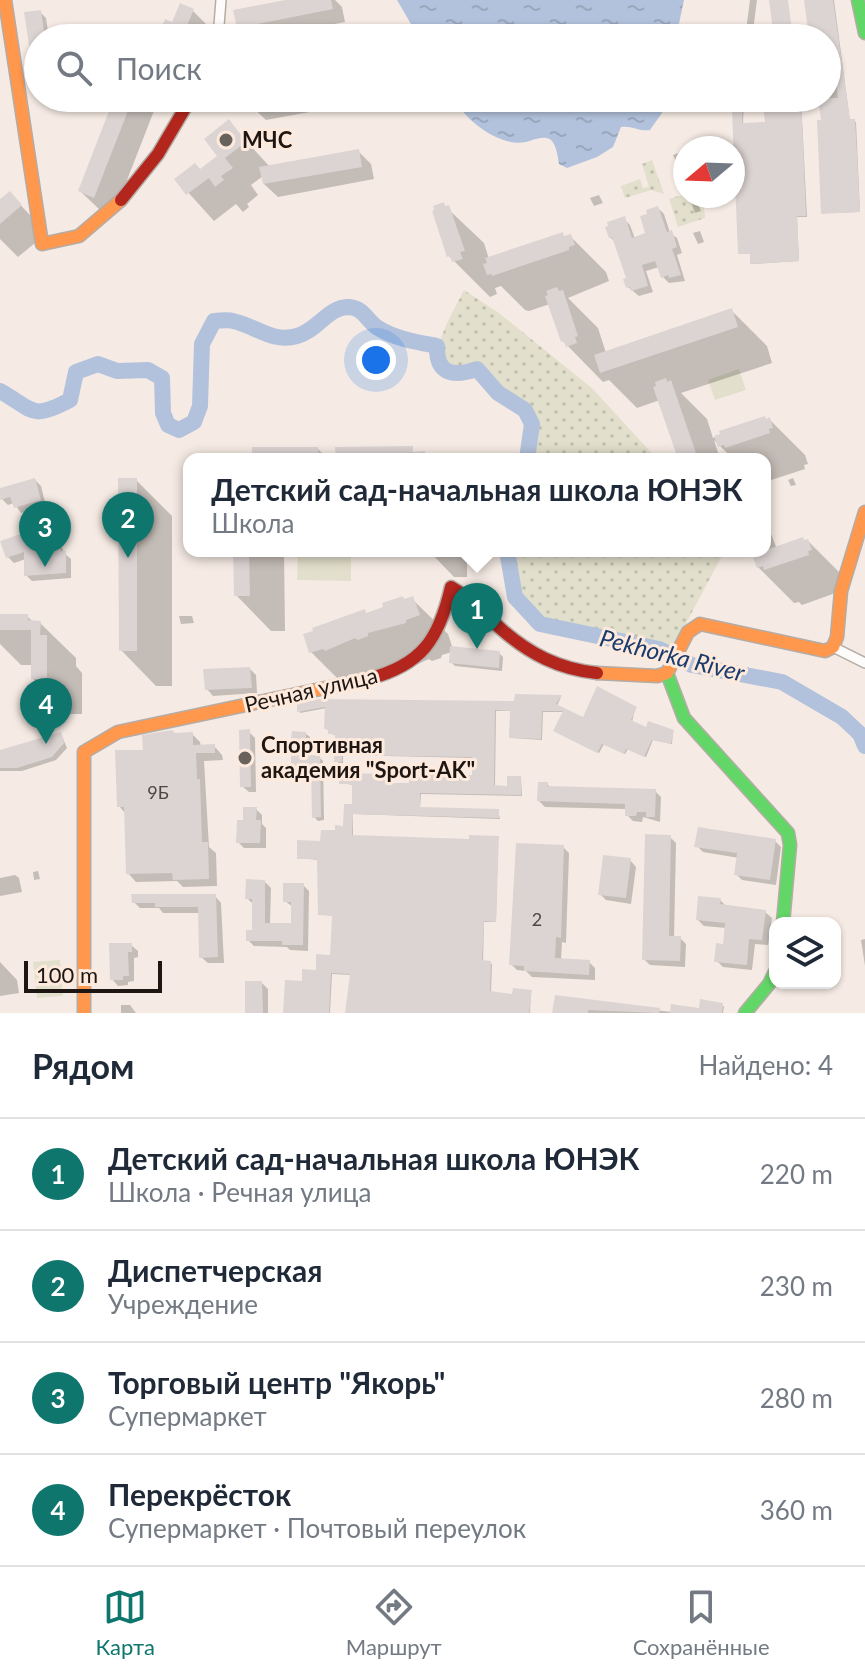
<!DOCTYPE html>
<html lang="ru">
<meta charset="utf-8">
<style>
body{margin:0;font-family:Lato,sans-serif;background:#f6f6f7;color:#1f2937}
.controls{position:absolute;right:24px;bottom:24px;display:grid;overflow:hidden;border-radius:16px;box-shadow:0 2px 6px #0004}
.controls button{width:72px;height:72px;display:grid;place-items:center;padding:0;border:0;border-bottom:2px solid #e0e1e3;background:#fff;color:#1f2937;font:40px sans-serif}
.compass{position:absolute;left:673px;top:136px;width:72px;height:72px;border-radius:50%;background:#fff;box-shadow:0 2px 6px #0004;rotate:251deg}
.scale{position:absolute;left:24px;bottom:20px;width:138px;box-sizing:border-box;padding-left:8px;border:4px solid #1d1612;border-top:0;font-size:22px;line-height:28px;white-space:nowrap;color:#1d1612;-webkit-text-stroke:6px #fdeadd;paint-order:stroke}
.you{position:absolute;left:376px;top:360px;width:28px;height:28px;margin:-20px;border:6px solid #fff;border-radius:50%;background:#1a73e8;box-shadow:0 0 0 12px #1a73e833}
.badge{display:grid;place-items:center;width:52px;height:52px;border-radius:50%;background:#0f766e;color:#fff;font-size:26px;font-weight:700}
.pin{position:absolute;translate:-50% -66px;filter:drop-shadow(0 2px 4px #0008)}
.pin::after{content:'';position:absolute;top:42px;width:28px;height:24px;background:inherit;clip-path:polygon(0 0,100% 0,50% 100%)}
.popup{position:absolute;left:183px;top:453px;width:588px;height:104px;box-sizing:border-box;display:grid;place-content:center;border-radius:16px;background:#fff;filter:drop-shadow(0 2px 6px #0005);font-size:26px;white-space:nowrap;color:#747a83}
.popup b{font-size:30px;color:#1f2937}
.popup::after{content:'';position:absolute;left:50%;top:100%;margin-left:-16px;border:16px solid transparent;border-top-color:#fff}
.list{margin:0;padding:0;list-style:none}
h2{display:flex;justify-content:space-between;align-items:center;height:104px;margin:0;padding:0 32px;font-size:34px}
h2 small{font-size:26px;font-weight:400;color:#747a83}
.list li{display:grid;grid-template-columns:52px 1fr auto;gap:24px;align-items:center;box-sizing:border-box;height:112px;padding:0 32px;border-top:2px solid #e0e1e3}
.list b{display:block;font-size:30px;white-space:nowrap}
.list p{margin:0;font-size:26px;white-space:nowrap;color:#747a83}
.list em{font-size:26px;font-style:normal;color:#747a83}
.icon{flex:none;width:44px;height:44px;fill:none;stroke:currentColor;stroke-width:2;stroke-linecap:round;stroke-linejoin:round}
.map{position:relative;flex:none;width:865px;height:1013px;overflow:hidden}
.search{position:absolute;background:#fff;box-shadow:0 2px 6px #0004;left:24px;right:24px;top:24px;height:88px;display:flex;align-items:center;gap:20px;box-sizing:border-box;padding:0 28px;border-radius:44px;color:#747a83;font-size:30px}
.sheet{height:552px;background:#fff}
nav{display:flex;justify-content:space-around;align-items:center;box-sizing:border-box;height:112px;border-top:2px solid #e0e1e3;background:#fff;font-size:22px;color:#747a83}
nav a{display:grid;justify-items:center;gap:4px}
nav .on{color:#0f766e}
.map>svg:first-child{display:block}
</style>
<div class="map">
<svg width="865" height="1013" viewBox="0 0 865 1013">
<defs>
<pattern id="park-dots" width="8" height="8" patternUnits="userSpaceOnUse" patternTransform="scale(2)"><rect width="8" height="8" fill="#e2dfcc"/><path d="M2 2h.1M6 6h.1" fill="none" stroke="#c1bfae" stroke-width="1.8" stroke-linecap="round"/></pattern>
<pattern id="water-ripples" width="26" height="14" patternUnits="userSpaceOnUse" patternTransform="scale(2)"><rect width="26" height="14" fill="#b3c2dc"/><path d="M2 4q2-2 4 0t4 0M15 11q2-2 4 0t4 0" fill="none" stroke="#9aa6bc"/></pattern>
</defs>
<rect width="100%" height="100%" fill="#f6ebe4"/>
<g fill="url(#park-dots)">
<polygon points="652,160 664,194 651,190 625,198 621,186 640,179 643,188 649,187 642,164"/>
<polygon points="685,194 685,196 703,196 705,218 678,227 669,199"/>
<path d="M464,290l35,23 94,76 64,70h-130l5,-35 -7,-14 -27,-17 -21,-23c-71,19 -27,-52 -13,-80z"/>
<polygon points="507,551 724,551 724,552 675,644 672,643 667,653 639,644 625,644 540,624 515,597"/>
</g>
<g fill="#e2dfcc">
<polygon points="739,369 746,390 715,400 708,380"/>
<polygon points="298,552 351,552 351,581 297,580"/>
<polygon points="60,960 63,996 37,998 33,962"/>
</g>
<g fill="url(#water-ripples)">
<polygon points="397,0 684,0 676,38 415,38 411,24"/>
<path d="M454,98h211l-3,15 -12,17c-10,2 -19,-5 -29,-3l-8,20 -16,10 -30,11 -8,-4c-1,-7 -3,-20 -8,-24 -7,-5 -17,0 -25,2 -25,6 -62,-22 -72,-44z"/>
</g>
<g fill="#0003">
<polygon points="296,0 335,0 342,7 345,22 261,38 250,38 239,27"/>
<polygon points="750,0 757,0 752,38 745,38"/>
<polygon points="807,0 834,0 850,121 856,122 860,212 823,213 823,122 820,98 827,98 827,38 812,38"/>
<polygon points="193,11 206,24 200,38 160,38"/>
<polygon points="40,12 46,18 49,38 38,38 38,62 33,57"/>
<polygon points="116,98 159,98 113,216 100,210 80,191"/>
<polygon points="251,98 358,98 359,103 266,120 252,107"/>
<polygon points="736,98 744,98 743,125 767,124 764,98 801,98 807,217 797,217 799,261 753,264 752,254 740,253"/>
<polygon points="229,122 270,167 358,151 371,164 374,179 278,197 264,184 263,176 251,185 258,195 247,204 249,207 243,212 236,204 214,221 177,180 200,171 220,156"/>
<polygon points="685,151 685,158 676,161 673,155"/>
<polygon points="10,194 47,233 18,257 0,239 0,202"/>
<polygon points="599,195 603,203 594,206 590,198"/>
<polygon points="696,200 701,211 695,213 691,202"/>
<polygon points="447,208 484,243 489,259 562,234 566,238 570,236 606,272 609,281 568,298 598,328 606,353 731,310 767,346 772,363 681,393 707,419 713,438 769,419 805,455 808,464 804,465 805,469 765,482 765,459 733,459 714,440 720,459 680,459 660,400 637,408 609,380 603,382 563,341 550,304 529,311 525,310 501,286 495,288 497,294 490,297 449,256"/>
<polygon points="658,208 664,214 670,233 677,238 682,253 677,255 685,281 669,283 663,277 659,267 646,271 653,292 639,296 628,287 628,279 616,243 610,237 624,219 630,225 635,239 648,234"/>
<polygon points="700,231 704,242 698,244 693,233"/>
<polygon points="318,449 328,459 240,459 240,455"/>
<polygon points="793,478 796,485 791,486 788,480"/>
<polygon points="35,480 41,486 46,506 21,513 14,503 8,505 2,499 0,490"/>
<polygon points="136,480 172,516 172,686 156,686 121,650"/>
<polygon points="47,516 53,522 64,553 71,559 71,578 32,581 26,575 26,559 14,563 8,557"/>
<polygon points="765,519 777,549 808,541 844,577 844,590 802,605 799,602 794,603 758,567 757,558 750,551 765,551"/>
<polygon points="235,551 284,551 285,631 271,631 236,595"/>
<polygon points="429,551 467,551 467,577 454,577"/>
<polygon points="412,599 448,634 453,649 499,653 503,657 502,671 455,666 451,662 452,652 442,655 441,658 432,661 429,659 395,674 347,688 311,652 367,614"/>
<polygon points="0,616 27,616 33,622 40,623 76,658 76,666 82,673 82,714 69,714 33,679 33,665 21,665 0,644"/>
<polygon points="179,616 192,616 194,623 181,624"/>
<polygon points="250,669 256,675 257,693 213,696 207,689"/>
<polygon points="517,696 561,697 557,706 584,719 635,709 632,722 647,730 673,731 672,744 653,740 646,757 628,749 625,754 604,744 599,753 557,732 565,712 543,712 542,740 512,738 512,711 496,711 495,788 509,788 521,778 522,796 421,794 420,809 498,811 500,819 353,814 353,837 471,841 498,838 496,922 484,922 483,963 492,964 491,993 514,996 531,992 530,1013 347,1013 352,975 332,974 330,1013 285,1013 304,983 332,957 334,916 320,914 319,860 299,858 345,828 354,807 354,785 341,783 392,776 393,785 474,777 474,758 343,755 343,763 338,763 337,735 331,734 326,728 327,708 300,713 299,705 516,703"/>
<polygon points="249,732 255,738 256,792 249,792 242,786"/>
<polygon points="61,734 67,748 56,760 22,771 0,771 0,752"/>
<polygon points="192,734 200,742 201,747 214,746 222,755 223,760 204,761 209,847 216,853 217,886 183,887 177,881 136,882 128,873 126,814 119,806 145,751 175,735"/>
<polygon points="306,734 310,737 309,757 319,757 323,761 324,820 318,821 314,817 313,772 297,771 293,768 293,741"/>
<polygon points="547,784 551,788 655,791 661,797 660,822 643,817 642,822 633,821 627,815 627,809 545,807 539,801"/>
<polygon points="256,809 262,815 262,824 266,828 266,848 244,848 238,842 245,822"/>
<polygon points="670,837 676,843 674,938 680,938 686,944 685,967 650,965 644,959"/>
<polygon points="775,841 781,847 776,885 742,880 736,874 739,858 703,852 697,846"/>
<polygon points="563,847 569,853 566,943 562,942 561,960 589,962 595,968 595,980 532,977 526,971 517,970 511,964"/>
<polygon points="630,860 636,867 631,904 606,900 600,894"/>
<polygon points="38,871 40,879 34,880 33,872"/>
<polygon points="15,875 19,878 22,892 0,896 0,878"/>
<polygon points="265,882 271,888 270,925 293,925 293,907 285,901 303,885 309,891 308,951 290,950 287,947 254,946 248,940 254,932 254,905 247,898"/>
<polygon points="215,896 221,903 224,963 208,963 201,957 200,913 163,913 159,908 140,908 134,902"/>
<polygon points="720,900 726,906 765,912 772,918 768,945 755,944 752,970 723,967 717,961 725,946 726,928 704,926 698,920"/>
<polygon points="865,939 865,966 861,940"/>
<polygon points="131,945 138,951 138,957 134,958 134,981 128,982 128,985 118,986 112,979"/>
<polygon points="0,962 17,980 19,993 0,996"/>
<polygon points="262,983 268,989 268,1013 247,1013"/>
<polygon points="556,998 672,1012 724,1006 723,1013 554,1013"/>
<polygon points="121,1005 130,1005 136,1013 121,1013"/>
</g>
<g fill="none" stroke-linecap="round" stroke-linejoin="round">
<g stroke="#b3c2dc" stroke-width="16">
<path d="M0,391c34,19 30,30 70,9l6,-28 22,-8 19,7 31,-1 14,8 1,35 5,12 11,5 15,-8 6,-16 2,-62 12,-23c6,0 13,-2 19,0 23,5 39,22 64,15 22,-6 30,-29 52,-29 15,1 18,14 29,21 18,11 38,14 59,18 -1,29 17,31 40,23l21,24 27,17 7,14 -5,35"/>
<polyline points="507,551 515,597 540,624 659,649 692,665 782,682 842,717 860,734 865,746"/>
</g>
</g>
<g fill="#dcd4d3">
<polygon points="285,0 331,0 333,9 237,28 233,10"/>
<polygon points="769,0 788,0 793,38 774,38"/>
<polygon points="804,0 833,0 850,119 855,119 860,212 821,214 817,120 821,120 818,98 838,98 830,38 809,38"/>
<polygon points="180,3 194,9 182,38 157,38 165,19 172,22"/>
<polygon points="41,10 45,38 38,38 38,57 31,58 24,12"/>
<polygon points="114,98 133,98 94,198 78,191"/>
<polygon points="734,98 743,98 742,123 765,122 762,98 801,98 806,216 797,216 799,261 750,264 750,254 738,254 732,110"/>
<polygon points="229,119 246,142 225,158 233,168 221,176 224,180 215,187 209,178 186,195 174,179 195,163 200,169 217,156 204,139"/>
<polygon points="359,149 362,167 263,184 259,167"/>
<polygon points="10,191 22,205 0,224 0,199"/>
<polygon points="444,202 445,206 449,205 465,251 460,252 463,259 452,262 450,256 447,257 432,211 434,210 433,206"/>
<polygon points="658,206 667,232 672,230 677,247 672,249 681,275 669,278 668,275 661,278 655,261 642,265 648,286 631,291 630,287 626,288 623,279 626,278 612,237 609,238 605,227 608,226 607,222 625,216 632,238 645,233 640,216 647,214 646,210"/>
<polygon points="563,232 564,236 571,234 575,245 569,247 569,250 492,276 491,274 487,275 483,264 487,263 485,258"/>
<polygon points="557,287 559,291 563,290 578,336 575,337 577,343 566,347 564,341 561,342 545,296 548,295 546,291"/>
<polygon points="732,308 738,327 600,373 594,355"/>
<polygon points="666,378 667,382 671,380 698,459 678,459 653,387 656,386 655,382"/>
<polygon points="765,416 766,419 770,417 773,428 769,429 770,433 725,448 724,445 718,447 714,436 720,434 719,431"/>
<polygon points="413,446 413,452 425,451 425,459 336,459 335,447"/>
<polygon points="252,447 318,447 319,459 252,459"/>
<polygon points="35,478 41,500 14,508 10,497 0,500 0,488"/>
<polygon points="118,478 137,478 137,651 119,651"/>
<polygon points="48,514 61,551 66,551 66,573 24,576 24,552 6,558 0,541 29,531 26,521"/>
<polygon points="803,537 804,540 808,539 812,550 808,551 809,555 764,570 763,566 757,568 753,558 759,556 758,553"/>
<polygon points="233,551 249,551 250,596 234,596"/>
<polygon points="403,596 404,599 413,596 420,615 406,620 406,623 368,633 368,636 358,640 355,638 325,651 323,649 309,653 303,634 313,631 312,628 365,609 366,613 383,607 382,603"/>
<polygon points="0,614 28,614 28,620 41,621 40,635 47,635 47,679 31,679 31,630 0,630"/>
<polygon points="450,646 500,651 499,668 449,663"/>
<polygon points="250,667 252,688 205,690 203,669"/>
<polygon points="597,686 637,707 631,720 646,727 648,721 674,730 671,744 652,740 644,757 626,749 624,754 602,744 597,753 553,731 563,711 542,711 541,739 509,738 510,711 495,710 494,785 507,786 507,776 521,776 521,795 420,793 420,807 499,809 499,818 353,814 352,835 469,839 469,835 499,836 496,922 484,921 482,960 491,961 490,991 512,994 513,988 532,990 529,1013 345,1013 350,974 331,973 329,1013 283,1013 285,980 302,981 302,969 316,970 316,954 330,955 332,916 318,915 317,859 297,859 297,840 320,841 321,830 335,830 335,825 343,826 344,804 352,804 352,784 339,784 339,773 393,774 393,783 409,783 409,774 472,775 472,757 342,755 342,762 334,762 335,734 328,734 328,729 324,729 325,707 297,712 297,704 319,699 514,701 515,694 562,695 556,704 583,717"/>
<polygon points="250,729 251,787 240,787 239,730"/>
<polygon points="172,730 175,733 193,732 193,745 215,744 215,753 196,753 197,779 200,779 202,842 208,842 209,879 173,880 172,873 126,874 124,807 117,807 115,750 143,750 142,735"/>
<polygon points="292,731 306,732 306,755 320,755 321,817 312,818 311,769 291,768 291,753 284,746 291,740"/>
<polygon points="61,732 64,743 52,757 17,768 0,768 0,750"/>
<polygon points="538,782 548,782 547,786 656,789 655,817 646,817 646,812 637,812 636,816 625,816 625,804 537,801"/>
<polygon points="243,807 257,807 256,820 261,820 260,843 236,843 237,820 243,820"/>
<polygon points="698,827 776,839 770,880 734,875 737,853 694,847"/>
<polygon points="645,834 671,835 669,936 681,936 680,961 642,960"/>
<polygon points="516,843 564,845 561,938 556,937 555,958 590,960 589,975 524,971 524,966 509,965"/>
<polygon points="603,855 631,858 626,898 598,895"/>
<polygon points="246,879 265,880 265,923 291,923 291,902 283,902 283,883 304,883 303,945 282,945 282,941 246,941 246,930 252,930 252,899 245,899"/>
<polygon points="131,894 216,894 218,957 199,958 198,907 155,907 155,903 132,903"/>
<polygon points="698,896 721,898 720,904 766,910 762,940 749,939 747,965 714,962 716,943 723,944 725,923 696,920"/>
<polygon points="109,943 132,943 132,952 128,952 129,976 123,976 123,980 110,980"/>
<polygon points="245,981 262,981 263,1013 245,1013"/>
<polygon points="555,995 660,1008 659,1013 588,1010 588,1013 552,1013"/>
<polygon points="700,999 723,1003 722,1013 670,1013 671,1004 699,1008"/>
</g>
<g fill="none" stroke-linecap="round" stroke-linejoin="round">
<g stroke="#b4aca6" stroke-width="12">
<g id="street">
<polyline points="218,38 221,0"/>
<polyline points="833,647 865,663"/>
</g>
</g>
<g stroke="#b4aca6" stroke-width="15">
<g id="fast">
<polyline points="858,0 865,33"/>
<polyline points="667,673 684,718 788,833 790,845 783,923"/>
<polyline points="745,1013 769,984 775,972"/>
</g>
</g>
<g stroke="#b4aca6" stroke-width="15">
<g id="slow">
<polyline points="5,0 42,244 79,236 121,200"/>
<polyline points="597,673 657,676 667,673 688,632 700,624 825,651 833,647 837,637 841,591 865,512"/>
<polyline points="84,1013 84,752 118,732 368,679"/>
</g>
</g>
<g stroke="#b4aca6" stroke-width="15">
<g id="jam">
<polyline points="121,200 158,154 191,98"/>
<path d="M368,679c54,-14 71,-40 83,-92 19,11 33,27 49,41 29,26 59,41 97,45"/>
</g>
</g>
<use href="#street" stroke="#fefcfb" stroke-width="9"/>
<use href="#fast" stroke="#63d668" stroke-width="12"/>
<use href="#slow" stroke="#ff974d" stroke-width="12"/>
<use href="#jam" stroke="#b3261e" stroke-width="12"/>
</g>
<g fill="#69615c" stroke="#fdeadd" stroke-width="3">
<circle cx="226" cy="140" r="8"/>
<circle cx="245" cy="758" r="8"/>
</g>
<g text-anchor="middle" stroke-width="6" stroke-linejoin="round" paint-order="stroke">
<g font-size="18" fill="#4e4643">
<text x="158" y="799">9Б</text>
<text x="537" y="926">2</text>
</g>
<g font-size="22" font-weight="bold" fill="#1d1612" stroke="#fdeadd" text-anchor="start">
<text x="242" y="148">МЧС</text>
<text x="261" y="753">Спортивная<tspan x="261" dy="25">академия "Sport-AK"</tspan></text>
</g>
<g font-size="22" fill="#1d1612" stroke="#fdeadd">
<text transform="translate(311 690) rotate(-13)" y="8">Речная улица</text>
</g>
<g font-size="24" font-style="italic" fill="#193b6d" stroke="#fdeadd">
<text transform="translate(672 656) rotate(14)" y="8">Pekhorka River</text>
</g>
</g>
</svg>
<div class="controls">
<button><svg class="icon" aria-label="layers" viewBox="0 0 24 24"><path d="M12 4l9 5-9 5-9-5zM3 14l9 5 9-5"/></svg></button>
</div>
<svg class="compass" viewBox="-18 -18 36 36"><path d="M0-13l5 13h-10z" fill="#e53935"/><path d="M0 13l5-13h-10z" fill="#747a83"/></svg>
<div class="scale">100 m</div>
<div class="you"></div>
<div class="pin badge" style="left:477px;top:649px">1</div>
<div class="popup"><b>Детский сад-начальная школа ЮНЭК</b>Школа</div>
<div class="pin badge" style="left:128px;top:558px">2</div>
<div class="pin badge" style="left:45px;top:567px">3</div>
<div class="pin badge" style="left:46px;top:744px">4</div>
<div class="search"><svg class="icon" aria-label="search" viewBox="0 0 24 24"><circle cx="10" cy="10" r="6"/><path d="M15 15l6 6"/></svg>Поиск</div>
</div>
<section class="sheet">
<h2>Рядом<small>Найдено: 4</small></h2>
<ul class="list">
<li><span class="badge">1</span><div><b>Детский сад-начальная школа ЮНЭК</b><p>Школа · Речная улица</p></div><em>220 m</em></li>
<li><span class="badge">2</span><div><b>Диспетчерская</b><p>Учреждение</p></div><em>230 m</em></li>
<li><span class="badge">3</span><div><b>Торговый центр &quot;Якорь&quot;</b><p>Супермаркет</p></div><em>280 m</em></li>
<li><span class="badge">4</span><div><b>Перекрёсток</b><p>Супермаркет · Почтовый переулок</p></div><em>360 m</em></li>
</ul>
</section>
<nav>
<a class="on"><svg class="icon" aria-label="map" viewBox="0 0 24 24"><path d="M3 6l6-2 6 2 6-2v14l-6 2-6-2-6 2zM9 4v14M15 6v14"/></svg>Карта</a>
<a><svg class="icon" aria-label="directions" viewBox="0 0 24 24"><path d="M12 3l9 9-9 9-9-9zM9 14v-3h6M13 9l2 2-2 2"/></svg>Маршрут</a>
<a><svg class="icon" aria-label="saved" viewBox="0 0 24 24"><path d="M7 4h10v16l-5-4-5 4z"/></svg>Сохранённые</a>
</nav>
